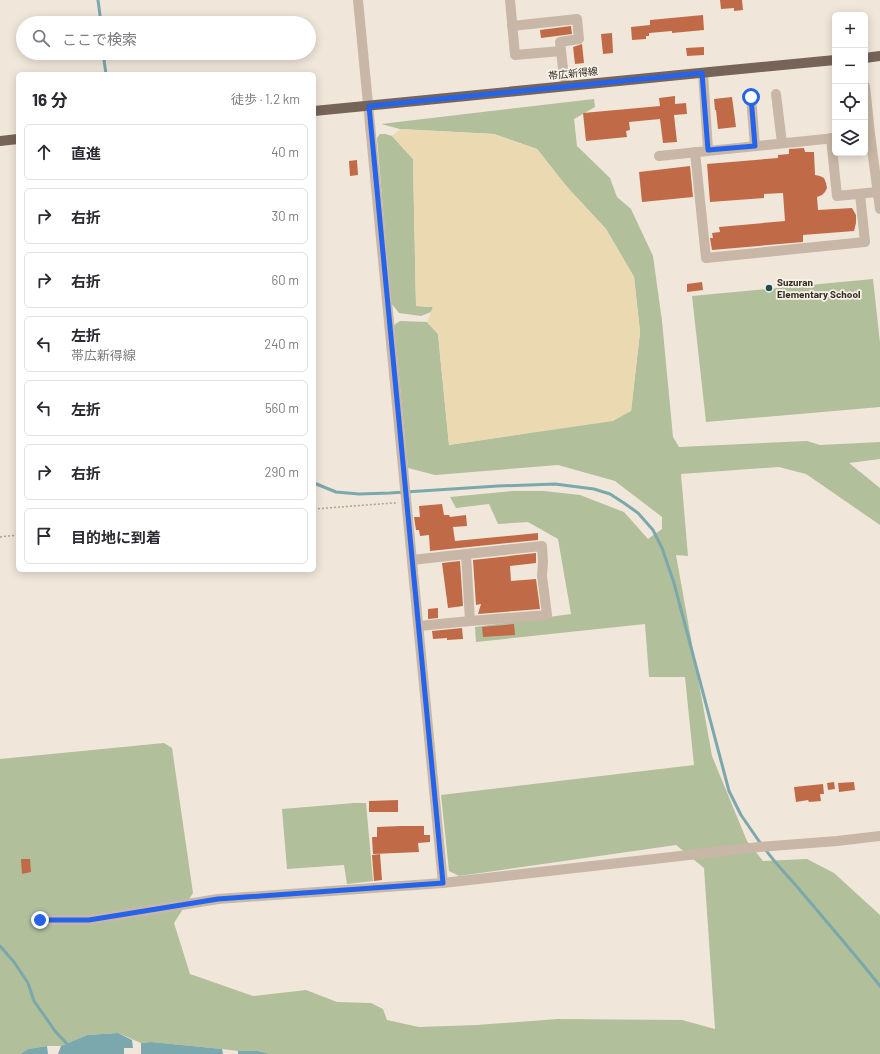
<!DOCTYPE html>
<html lang="ja">
<meta charset="utf-8">
<style>
body{margin:0;font-family:Barlow,"Noto Sans JP",sans-serif;background:#f7f7f7;color:#2b2b33}
.controls{position:absolute;right:12px;top:12px;display:grid;overflow:hidden;border-radius:6px;box-shadow:0 2px 10px #0003}
.controls button{width:36px;height:36px;display:grid;place-items:center;padding:0;border:0;border-bottom:1px solid #e1e1e2;background:#fff;color:#2b2b33;font:20px sans-serif}
.stop{position:absolute;width:12px;height:12px;margin:-9px;border:3px solid #2563eb;border-radius:50%;background:#fff}
.stop.end{background:#2563eb;border-color:#fff;box-shadow:0 1px 4px #0008}
.list{margin:0;padding:0;list-style:none}
h2{display:flex;justify-content:space-between;align-items:center;height:52px;margin:0;padding:0 16px;font-size:17px}
h2 small{font-size:13px;font-weight:400;color:#7c7c81}
.list li{display:grid;grid-template-columns:26px 1fr auto;gap:12px;align-items:center;box-sizing:border-box;height:56px;margin:0 8px 8px;padding:0 8px;border:1px solid #e1e1e2;border-radius:6px}
.list b{display:block;font-size:15px;white-space:nowrap}
.list p{margin:0;font-size:13px;white-space:nowrap;color:#7c7c81}
.list em{font-size:13px;font-style:normal;color:#7c7c81}
.icon{flex:none;width:22px;height:22px;fill:none;stroke:currentColor;stroke-width:2;stroke-linecap:round;stroke-linejoin:round}
.map{position:relative;flex:none;width:880px;height:1054px;overflow:hidden}
.search{position:absolute;background:#fff;box-shadow:0 2px 10px #0003;left:16px;top:16px;width:300px;height:44px;display:flex;align-items:center;gap:10px;box-sizing:border-box;padding:0 14px;border-radius:22px;color:#7c7c81;font-size:15px}
.panel{position:absolute;background:#fff;box-shadow:0 2px 10px #0003;left:16px;top:72px;width:300px;height:500px;border-radius:6px}
.map>svg:first-child{display:block}
</style>
<div class="map">
<svg width="880" height="1054" viewBox="0 0 880 1054">
<rect width="100%" height="100%" fill="#f0e7da"/>
<g fill="#b1bf9b">
<polygon points="594,99 595,107 574,119 577,146 610,178 617,197 631,209 653,256 662,321 673,437 679,447 807,441 820,445 880,442 880,459 849,463 880,488 880,525 806,474 779,467 681,474 688,556 676,555 712,756 747,841 763,861 807,859 834,873 880,915 880,1054 270,1054 258,1051 238,1051 222,1049 151,1042 141,1043 118,1033 87,1035 61,1046 47,1046 28,1049 20,1054 0,1054 0,759 164,743 172,748 193,893 174,923 190,974 253,996 306,990 337,1002 371,1003 383,1009 387,1020 419,1027 477,1025 558,1019 682,1020 715,1029 704,868 676,845 459,876 449,871 441,795 694,765 685,677 649,677 645,624 476,642 475,627 571,614 558,539 528,522 498,524 489,504 456,508 450,497 512,491 544,491 580,495 624,512 648,539 662,529 662,517 615,481 558,465 435,475 408,468 394,325 400,321 427,322 438,334 449,445 521,434 631,411 640,332 634,277 606,229 567,187 537,149 494,134 400,129 381,124"/>
<polygon points="380,134 385,134 392,136 413,159 416,306 433,307 431,312 421,316 399,313 391,303 377,138"/>
<polygon points="873,279 880,343 880,407 706,422 692,296"/>
<polygon points="354,803 366,803 373,881 347,884 344,865 287,869 282,809"/>
</g>
<polygon fill="#ebdab1" points="400,129 494,134 537,149 567,187 606,229 634,277 640,332 631,411 613,421 449,445 438,334 427,322 433,307 416,306 413,159 392,136"/>
<g fill="#7aa8ac">
<polygon points="118,1033 132,1040 133,1048 124,1048 124,1054 58,1054 61,1046 87,1035"/>
<polygon points="151,1042 222,1049 223,1054 141,1054 141,1043"/>
<polygon points="47,1046 48,1054 20,1054 28,1049"/>
<polygon points="238,1051 258,1051 270,1054 238,1054"/>
</g>
<g fill="none" stroke-linecap="round" stroke-linejoin="round">
<g stroke="#7aa8ac" stroke-width="3">
<polyline points="98,0 101,23"/>
<polyline points="103,53 106,74"/>
<polyline points="314,483 336,492 359,494 390,493 498,486 555,484 594,489 610,494 624,503 638,513 653,530 662,548 674,583 729,791 741,815 761,844"/>
<path d="M765,849c10,14 22,26 34,40 27,32 55,64 81,97"/>
<polyline points="0,946 14,962 28,983 34,1001 55,1031 70,1047"/>
</g>
</g>
<g fill="#c16a47">
<polygon points="720,0 742,0 743,10 734,11 734,8 721,9"/>
<polygon points="703,15 704,30 672,33 672,31 649,33 649,36 646,36 646,39 632,40 631,27 650,25 650,20"/>
<polygon points="571,26 572,34 541,38 540,30"/>
<polygon points="612,33 613,53 603,54 601,34"/>
<polygon points="582,44 584,63 575,64 573,47"/>
<polygon points="704,47 704,55 687,56 686,48"/>
<polygon points="675,96 675,104 686,103 687,114 674,115 677,142 663,143 660,119 629,122 630,130 626,131 627,137 586,141 583,113 660,106 659,98"/>
<polygon points="732,97 736,127 718,129 716,110 715,110 714,99"/>
<polygon points="804,148 805,152 814,152 815,175 820,176 824,178 826,183 827,188 825,192 822,195 817,197 818,210 852,208 856,215 856,223 854,231 803,235 803,242 712,250 710,238 713,238 712,233 720,232 719,227 785,221 783,193 764,194 764,198 710,202 707,164 778,158 778,155 789,154 789,149"/>
<polygon points="357,160 358,175 350,176 349,161"/>
<polygon points="690,166 693,197 642,202 639,172"/>
<polygon points="702,282 703,290 687,292 687,284"/>
<polygon points="442,504 444,515 449,515 450,517 466,515 467,526 453,527 455,541 538,533 538,540 430,551 429,535 420,536 419,530 416,530 414,517 420,517 419,506"/>
<polygon points="536,553 536,563 510,566 511,581 536,579 540,609 478,614 481,604 476,605 473,560"/>
<polygon points="460,561 463,606 448,608 442,563"/>
<polygon points="438,608 438,618 428,619 428,609"/>
<polygon points="514,624 515,635 483,637 482,627"/>
<polygon points="462,628 463,639 447,640 447,638 433,639 432,631"/>
<polygon points="834,782 835,789 828,790 827,783"/>
<polygon points="854,782 855,790 839,792 838,783"/>
<polygon points="823,784 824,794 820,794 821,801 809,802 808,800 796,802 794,787"/>
<polygon points="398,800 398,812 369,812 369,801"/>
<polygon points="401,826 424,826 424,835 430,835 430,842 418,843 419,852 373,854 372,837 377,837 377,827"/>
<polygon points="380,854 382,880 374,881 372,855"/>
<polygon points="21,859 30,859 31,872 22,874"/>
</g>
<g fill="none" stroke-linecap="round" stroke-linejoin="round">
<g stroke="#b3a191" stroke-width="1.5" stroke-dasharray="2 2" stroke-linecap="butt">
<polyline points="314,509 393,503 398,503"/>
<polyline points="0,537 18,535"/>
</g>
<g stroke="#c8b7a6" stroke-width="10">
<polyline points="358,0 443,883"/>
<polyline points="510,0 515,55 561,51 565,86"/>
<polyline points="512,26 577,19 579,39 560,42 561,51"/>
<polyline points="703,73 708,150"/>
<polyline points="865,86 870,134 865,135"/>
<polyline points="776,94 782,143"/>
<polyline points="751,97 755,146"/>
<polyline points="870,134 880,209"/>
<polyline points="831,138 837,196 877,192"/>
<polyline points="695,152 706,258 865,242 860,194"/>
<polyline points="659,156 835,138"/>
<polyline points="466,554 542,546 543,562 542,576 547,615 470,621"/>
<polyline points="412,560 466,554 470,621 419,626"/>
<polyline points="40,920 89,920 218,899 443,883 759,847 837,841 880,836"/>
</g>
<g stroke="#766458" stroke-width="10">
<polyline points="865,58 880,56"/>
<polyline points="314,111 720,71 835,60"/>
<polyline points="0,141 18,139"/>
</g>
</g>
<g fill="none" stroke-linecap="round" stroke-linejoin="round">
<polyline stroke="#2563eb" stroke-width="5" points="40,920 89,920 218,899 443,883 369,106 702,73 708,150 755,146 751,97"/>
</g>
<circle fill="#1e4e54" stroke="#f8f1e6" stroke-width="1.5" cx="769" cy="288" r="4"/>
<g text-anchor="middle" stroke-width="3.5" stroke-linejoin="round" paint-order="stroke">
<g font-size="10" fill="#342c27" stroke="#f8f1e6">
<text transform="translate(573 73) rotate(-6)" y="4">帯広新得線</text>
</g>
<g font-size="10" font-weight="bold" fill="#342c27" stroke="#f8f1e6" text-anchor="start">
<text x="777" y="286">Suzuran<tspan x="777" dy="12">Elementary School</tspan></text>
</g>
</g>
</svg>
<div class="controls">
<button>+</button>
<button>−</button>
<button><svg class="icon" aria-label="locate" viewBox="0 0 24 24"><circle cx="12" cy="12" r="6"/><path d="M12 2v4M12 18v4M2 12h4M18 12h4"/></svg></button>
<button><svg class="icon" aria-label="layers" viewBox="0 0 24 24"><path d="M12 4l9 5-9 5-9-5zM3 14l9 5 9-5"/></svg></button>
</div>
<div class="stop" style="left:751px;top:97px"></div>
<div class="stop end" style="left:40px;top:920px"></div>
<div class="search"><svg class="icon" aria-label="search" viewBox="0 0 24 24"><circle cx="10" cy="10" r="6"/><path d="M15 15l6 6"/></svg>ここで検索</div>
<section class="panel">
<h2>16 分<small>徒歩 · 1.2 km</small></h2>
<ul class="list">
<li><svg class="icon" aria-label="ahead" viewBox="0 0 24 24"><path d="M12 20V5M6 11l6-6 6 6"/></svg><div><b>直進</b></div><em>40 m</em></li>
<li><svg class="icon" aria-label="right" viewBox="0 0 24 24"><path d="M7 20v-9h11M14 6l5 5-5 5"/></svg><div><b>右折</b></div><em>30 m</em></li>
<li><svg class="icon" aria-label="right" viewBox="0 0 24 24"><path d="M7 20v-9h11M14 6l5 5-5 5"/></svg><div><b>右折</b></div><em>60 m</em></li>
<li><svg class="icon" aria-label="left" viewBox="0 0 24 24"><path d="M17 20v-9H6M10 6l-5 5 5 5"/></svg><div><b>左折</b><p>帯広新得線</p></div><em>240 m</em></li>
<li><svg class="icon" aria-label="left" viewBox="0 0 24 24"><path d="M17 20v-9H6M10 6l-5 5 5 5"/></svg><div><b>左折</b></div><em>560 m</em></li>
<li><svg class="icon" aria-label="right" viewBox="0 0 24 24"><path d="M7 20v-9h11M14 6l5 5-5 5"/></svg><div><b>右折</b></div><em>290 m</em></li>
<li><svg class="icon" aria-label="arrive" viewBox="0 0 24 24"><path d="M6 21V4h12l-3 4 3 4H6"/></svg><div><b>目的地に到着</b></div></li>
</ul>
</section>
</div>
